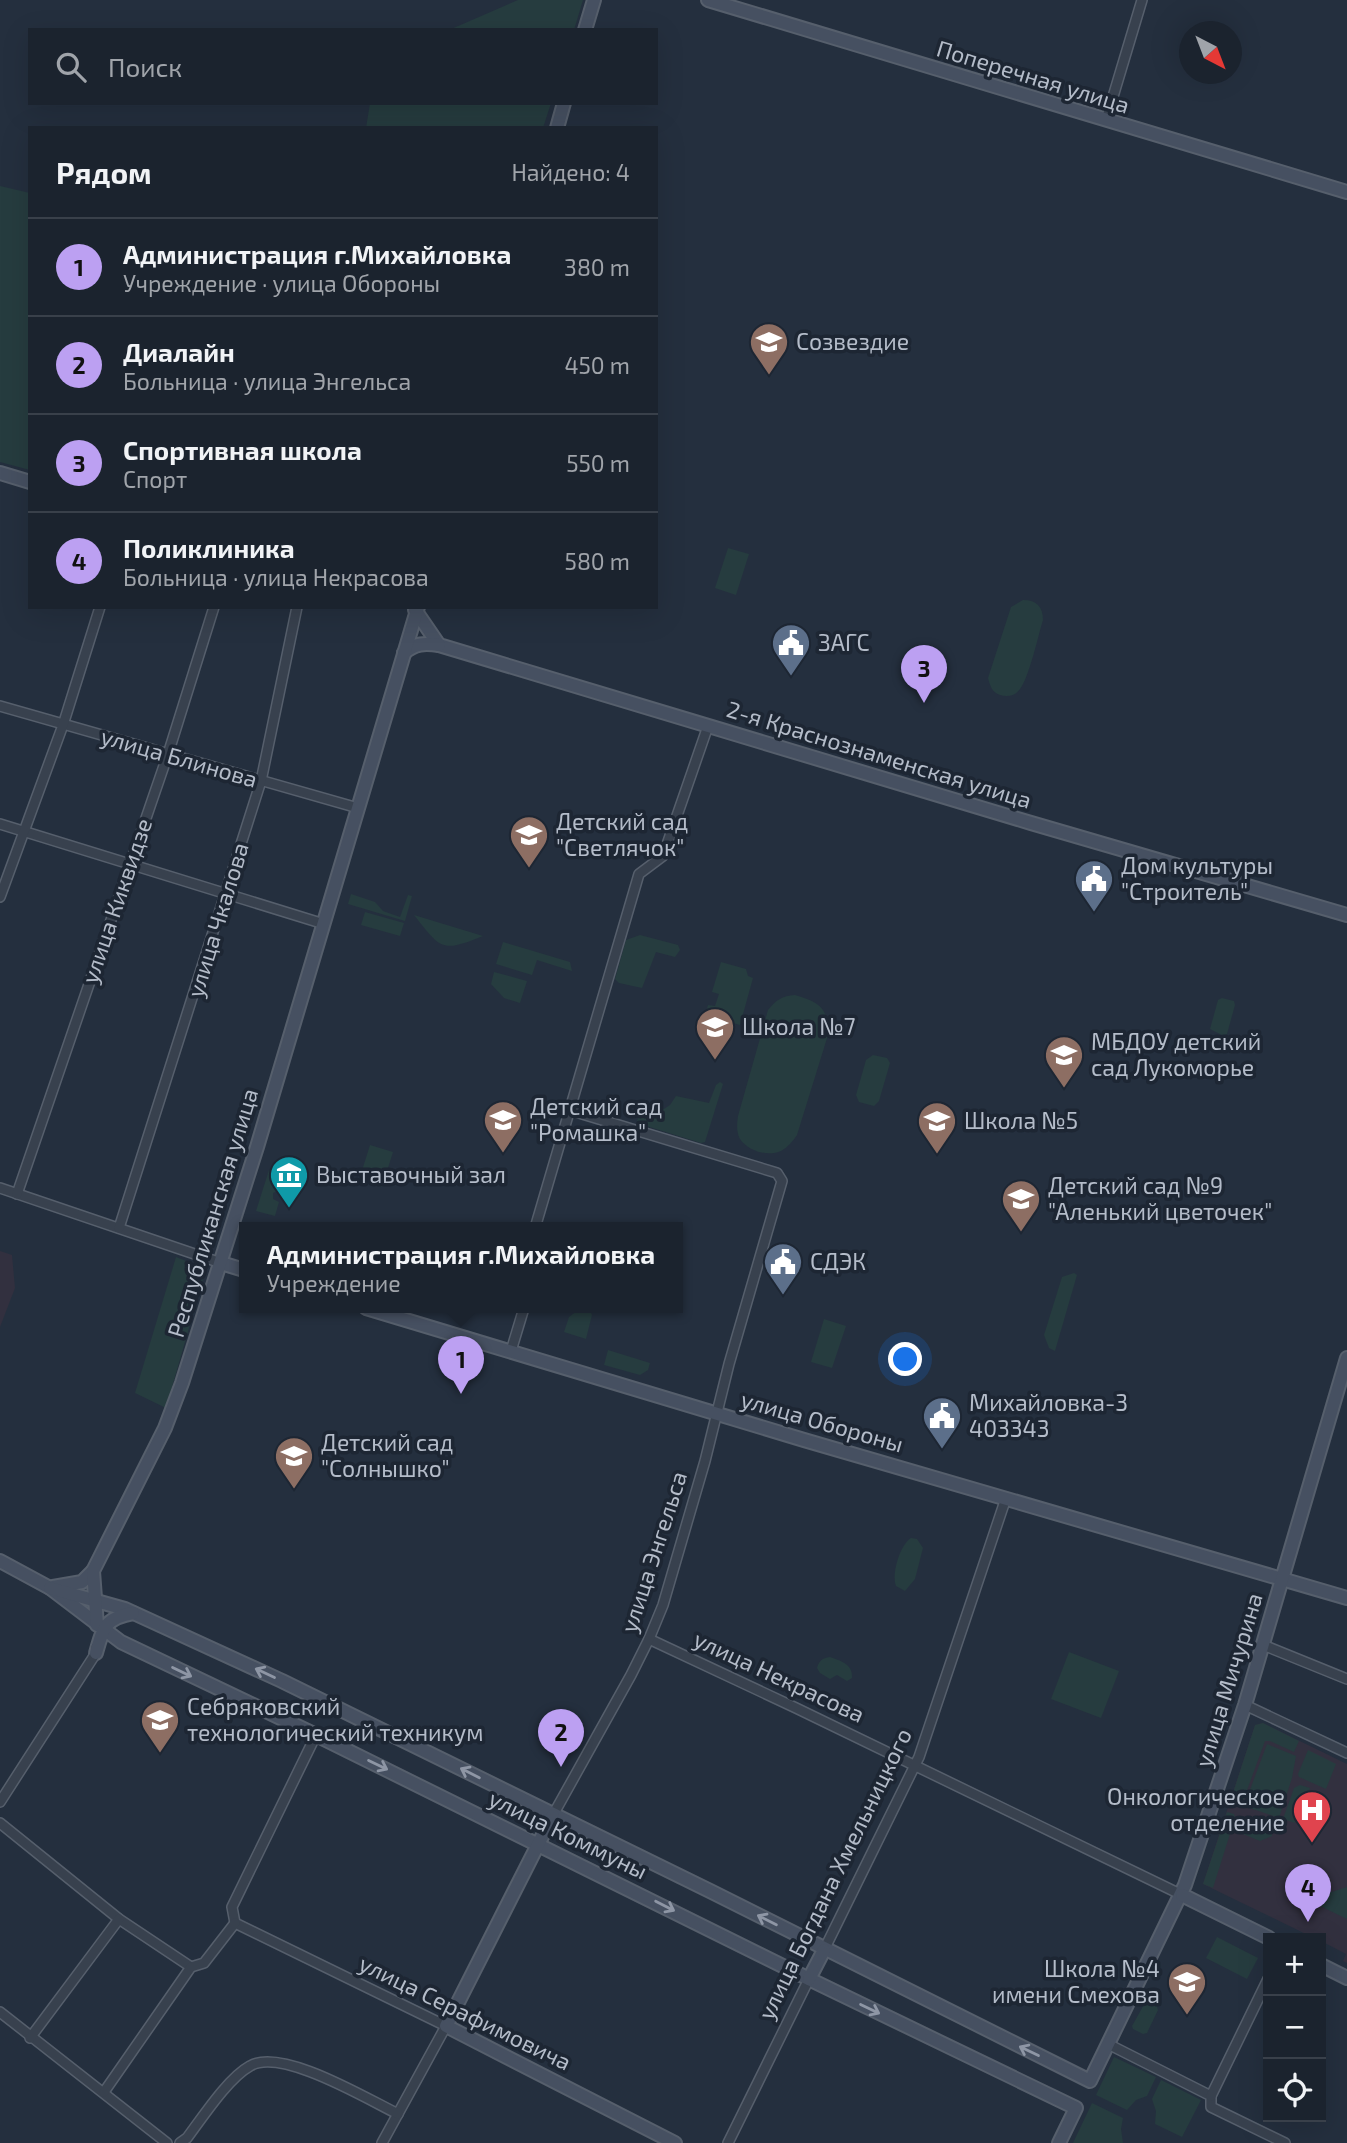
<!DOCTYPE html>
<html lang="ru">
<meta charset="utf-8">
<style>
body{margin:0;font-family:"Exo 2",sans-serif;background:#282f3a;color:#f1f3f6}
.controls{position:absolute;right:21px;bottom:21px;display:grid;overflow:hidden;border-radius:0px;box-shadow:0 7px 28px #0002}
.controls button{width:63px;height:63px;display:grid;place-items:center;padding:0;border:0;border-bottom:2px solid #39404a;background:#1b232e;color:#f1f3f6;font:35px sans-serif}
.compass{position:absolute;left:1179px;top:21px;width:63px;height:63px;border-radius:50%;background:#1b232e;box-shadow:0 7px 28px #0002;rotate:138deg}
.you{position:absolute;left:906px;top:1360px;width:24px;height:24px;margin:-18px;border:5px solid #fff;border-radius:50%;background:#1a73e8;box-shadow:0 0 0 10px #1a73e833}
.badge{display:grid;place-items:center;width:46px;height:46px;border-radius:50%;background:#bca0f2;color:#111;font-size:23px;font-weight:700}
.pin{position:absolute;translate:-50% -58px;filter:drop-shadow(0 2px 4px #0008)}
.pin::after{content:'';position:absolute;top:37px;width:24px;height:21px;background:inherit;clip-path:polygon(0 0,100% 0,50% 100%)}
.popup{position:absolute;left:239px;top:1222px;width:444px;height:91px;box-sizing:border-box;display:grid;place-content:center;border-radius:0px;background:#1b232e;filter:drop-shadow(0 2px 5px #0005);font-size:23px;white-space:nowrap;color:#a0a4aa}
.popup b{font-size:26px;color:#f1f3f6}
.popup::after{content:'';position:absolute;left:50%;top:100%;margin-left:-14px;border:14px solid transparent;border-top-color:#1b232e}
.list{margin:0;padding:0;list-style:none}
h2{display:flex;justify-content:space-between;align-items:center;height:91px;margin:0;padding:0 28px;font-size:30px}
h2 small{font-size:23px;font-weight:400;color:#a0a4aa}
.list li{display:grid;grid-template-columns:46px 1fr auto;gap:21px;align-items:center;box-sizing:border-box;height:98px;padding:0 28px;border-top:2px solid #39404a}
.list b{display:block;font-size:26px;white-space:nowrap}
.list p{margin:0;font-size:23px;white-space:nowrap;color:#a0a4aa}
.list em{font-size:23px;font-style:normal;color:#a0a4aa}
.icon{flex:none;width:38px;height:38px;fill:none;stroke:currentColor;stroke-width:2;stroke-linecap:round;stroke-linejoin:round}
.map{position:relative;flex:none;width:1347px;height:2143px;overflow:hidden}
.search{position:absolute;background:#1b232e;box-shadow:0 7px 28px #0002;left:28px;top:28px;width:630px;height:77px;display:flex;align-items:center;gap:18px;box-sizing:border-box;padding:0 24px;border-radius:0px;color:#a0a4aa;font-size:26px}
.panel{position:absolute;background:#1b232e;box-shadow:0 7px 28px #0002;left:28px;top:126px;width:630px;height:483px;border-radius:0px}
.map>svg:first-child{display:block}
</style>
<div class="map">
<svg width="1347" height="2143" viewBox="0 0 1347 2143">
<rect width="100%" height="100%" fill="#242f3e"/>
<g fill="#32303f">
<polygon points="0,1251 12,1255 15,1288 0,1327"/>
<polygon points="1263,1723 1347,1764 1347,1963 1343,1961 1346,1954 1321,1941 1321,1938 1314,1938 1203,1884 1255,1725"/>
</g>
<g fill="#263c3f">
<polygon points="518,0 583,0 574,30 449,30"/>
<polygon points="370,103 551,103 543,128 366,128"/>
<polygon points="0,186 30,193 30,470 0,462"/>
<polygon points="728,548 749,554 736,595 715,588"/>
<path d="M1023,600c14,0 20,7 20,20 -5,16 -14,58 -23,69 -5,7 -12,8 -20,6 -8,-3 -10,-9 -12,-17l23,-71z"/>
<polygon points="351,894 375,902 383,911 400,917 408,895 412,896 405,921 348,904"/>
<polygon points="365,912 404,923 400,936 361,925"/>
<path d="M414,915l69,21c-42,17 -42,13 -69,-21z"/>
<polygon points="640,935 678,945 680,950 675,957 656,952 642,988 619,983 615,979 626,940"/>
<polygon points="503,942 570,962 572,971 537,960 532,975 496,964"/>
<polygon points="721,962 746,969 748,976 753,978 740,1025 705,1015 708,1005 715,1006 719,994 712,992"/>
<polygon points="494,972 527,981 520,1003 504,998 491,984"/>
<path d="M795,995c24,7 34,13 33,40l-31,100c-4,6 -9,12 -16,16 -13,6 -33,0 -41,-12 -4,-7 -3,-16 -2,-23l30,-106c8,-10 14,-14 27,-15z"/>
<polygon points="1222,998 1234,1001 1235,1005 1227,1034 1224,1036 1210,1029 1218,1000"/>
<polygon points="873,1055 887,1058 890,1063 879,1101 874,1106 859,1102 856,1095 866,1060"/>
<polygon points="720,1082 723,1084 705,1142 701,1143 640,1124 637,1121 642,1107 652,1104 664,1109 670,1105 676,1096 709,1103 716,1085"/>
<polygon points="370,1145 393,1152 382,1187 359,1180"/>
<polygon points="269,1170 287,1175 283,1188 273,1193 273,1199 279,1202 275,1216 256,1211"/>
<polygon points="176,1257 206,1269 166,1408 135,1393"/>
<polygon points="1074,1273 1077,1275 1055,1351 1049,1348 1044,1335 1062,1277"/>
<polygon points="581,1308 590,1310 592,1315 586,1339 564,1332 569,1317"/>
<polygon points="824,1319 846,1326 832,1368 811,1362"/>
<polygon points="608,1350 650,1363 648,1370 640,1375 604,1365"/>
<path d="M911,1538l6,1 6,9 -8,31 -10,12 -9,-5c-5,-12 4,-41 15,-48z"/>
<polygon points="1069,1652 1119,1671 1101,1718 1051,1699"/>
<path d="M830,1657c11,4 23,7 22,21l-5,3 -10,-6 -7,4 -10,-6 -3,-5c2,-7 5,-10 13,-11z"/>
<polygon points="1263,1723 1299,1741 1294,1752 1270,1741 1265,1741 1242,1804 1230,1802 1255,1725"/>
<polygon points="1267,1744 1296,1756 1292,1778 1279,1818 1244,1806"/>
<polygon points="1308,1750 1336,1764 1326,1789 1299,1777 1298,1774"/>
<polygon points="1300,1785 1310,1788 1295,1823 1283,1819 1294,1788"/>
<polygon points="1227,1812 1234,1814 1235,1818 1213,1888 1203,1884"/>
<polygon points="1246,1819 1272,1828 1272,1836 1260,1841 1243,1834 1237,1828 1239,1821"/>
<polygon points="1347,1887 1347,1919 1316,1904 1319,1896"/>
<polygon points="1217,1937 1258,1958 1247,1979 1206,1958"/>
<polygon points="1146,2001 1157,2006 1158,2010 1147,2033 1143,2034 1133,2029 1132,2026"/>
<polygon points="1114,2057 1156,2077 1147,2096 1136,2100 1127,2110 1096,2095"/>
<polygon points="1161,2080 1201,2100 1182,2137 1155,2124 1156,2111 1152,2099"/>
<polygon points="1092,2103 1123,2118 1121,2129 1123,2143 1073,2143"/>
</g>
<g fill="none" stroke-linecap="round" stroke-linejoin="round">
<g stroke="#565f6c" stroke-width="12">
<g id="street">
<polyline points="1106,120 1142,0"/>
<polyline points="0,706 358,808"/>
<polyline points="0,824 324,924"/>
<polyline points="0,897 63,725 100,607"/>
<polyline points="0,1188 221,1263"/>
<polyline points="17,1194 168,754 214,607"/>
<polyline points="119,1228 261,781 297,607"/>
<polyline points="535,1228 639,874 663,856 708,726"/>
<polyline points="511,1351 524,1308"/>
<polyline points="649,1639 796,1708 1182,1895"/>
<polyline points="1263,1645 1347,1679"/>
<polyline points="1245,1705 1347,1753"/>
<polyline points="0,1802 96,1653 96,1647"/>
<polyline points="553,1815 631,1675 649,1639 663,1605 705,1461 729,1364 782,1181 777,1173 569,1110"/>
<polyline points="0,1823 119,1919 191,1967"/>
<polyline points="235,1923 446,2026 382,2143"/>
<polyline points="235,1923 232,1907 316,1735"/>
<polyline points="824,1950 919,1757 1006,1498"/>
<polyline points="0,2012 167,2143"/>
<polyline points="30,2038 119,1919"/>
<polyline points="1108,2044 1211,2096 1211,2107 1285,2143"/>
<polyline points="104,2092 191,1967 204,1963 235,1923"/>
<polyline points="1211,2096 1268,1979"/>
<path d="M180,2143l7,-5c15,-20 41,-60 63,-72 31,-19 117,33 148,48"/>
<polyline points="728,2143 809,1979"/>
</g>
</g>
<g stroke="#565f6c" stroke-width="16">
<g id="secondary">
<polyline points="708,0 1347,192"/>
<polyline points="585,30 594,0"/>
<polyline points="557,128 564,103"/>
<polyline points="0,473 30,482"/>
<polyline points="415,610 439,645 1031,823 1347,915"/>
<path d="M404,653c11,-10 21,-10 35,-8"/>
<polyline points="221,1263 244,1270"/>
<polyline points="366,1308 804,1440 1347,1598"/>
<polyline points="0,1561 50,1588 121,1642 316,1735 809,1979 1076,2108 1059,2143"/>
<polyline points="53,1587 82,1582 93,1571"/>
<polyline points="50,1588 125,1609 282,1681 710,1891 1090,2081 1185,1885 1245,1705 1347,1358"/>
<polyline points="97,1625 93,1571 165,1428 182,1383 257,1147 418,607"/>
<path d="M96,1653c7,-25 9,-35 37,-40"/>
<polyline points="553,1815 446,2026 675,2143"/>
<polyline points="1182,1895 1269,1938"/>
<polyline points="1321,1965 1347,1978"/>
<polyline points="809,1979 824,1950"/>
</g>
</g>
<use href="#street" stroke="#38414e" stroke-width="9"/>
<use href="#secondary" stroke="#465061" stroke-width="12"/>
</g>
<defs><path id="oneway-shaft" d="M-6 0H5M1.5-3L5.5 0L1.5 3" fill="none" stroke-width="1.6" stroke-linecap="round" stroke-linejoin="round" transform="scale(1.75)"/></defs>
<g stroke="#8e96a5">
<use href="#oneway-shaft" transform="translate(182 1672) rotate(26)"/>
<use href="#oneway-shaft" transform="translate(265 1673) rotate(-155)"/>
<use href="#oneway-shaft" transform="translate(378 1765) rotate(26)"/>
<use href="#oneway-shaft" transform="translate(470 1773) rotate(-153)"/>
<use href="#oneway-shaft" transform="translate(665 1906) rotate(27)"/>
<use href="#oneway-shaft" transform="translate(767 1920) rotate(-153)"/>
<use href="#oneway-shaft" transform="translate(870 2009) rotate(26)"/>
<use href="#oneway-shaft" transform="translate(1029 2051) rotate(-154)"/>
</g>
<defs>
<g id="school-pin" transform="scale(2.0125)"><path d="M0 17L-7.5 6A9.5 9.5 0 1 1 7.5 6Z" fill="#8d6e63" stroke="#1d2633"/><path d="M0-5L7-2L0 1L-7-2ZM-4 1L0 2.5L4 1V4Q0 6-4 4Z" fill="#fff"/></g>
<g id="civic-pin" transform="scale(2.0125)"><path d="M0 17L-7.5 6A9.5 9.5 0 1 1 7.5 6Z" fill="#5c6f8a" stroke="#1d2633"/><path d="M-.6-6.5H3V-4.5H.6V-3L4-1V1h2V6H-6V1h2V-1L-.6-3ZM-1.2 2.5V6h2.4V2.5Z" fill="#fff"/></g>
<g id="museum-pin" transform="scale(2.0125)"><path d="M0 17L-7.5 6A9.5 9.5 0 1 1 7.5 6Z" fill="#0f9aa8" stroke="#1d2633"/><path d="M0-6L6-3V-2H-6V-3ZM-5-1h2V3h-2ZM-1-1h2V3h-2ZM3-1h2V3H3ZM-6 4H6V6H-6Z" fill="#fff"/></g>
<g id="university-pin" transform="scale(2.0125)"><path d="M0 17L-7.5 6A9.5 9.5 0 1 1 7.5 6Z" fill="#8d6e63" stroke="#1d2633"/><path d="M0-5L7-2L0 1L-7-2ZM-4 1L0 2.5L4 1V4Q0 6-4 4Z" fill="#fff"/></g>
<g id="hospital-pin" transform="scale(2.0125)"><path d="M0 17L-7.5 6A9.5 9.5 0 1 1 7.5 6Z" fill="#e0444e" stroke="#1d2633"/><path d="M-5-5h3v3.5h4V-5h3V5h-3V1.5h-4V5h-3Z" fill="#fff"/></g>
</defs>
<g fill-rule="evenodd">
<use href="#school-pin" x="769" y="342"/>
<use href="#civic-pin" x="791" y="643"/>
<use href="#school-pin" x="529" y="835"/>
<use href="#civic-pin" x="1094" y="879"/>
<use href="#school-pin" x="715" y="1027"/>
<use href="#school-pin" x="1064" y="1055"/>
<use href="#school-pin" x="503" y="1120"/>
<use href="#school-pin" x="937" y="1121"/>
<use href="#museum-pin" x="289" y="1175"/>
<use href="#school-pin" x="1021" y="1199"/>
<use href="#civic-pin" x="783" y="1262"/>
<use href="#civic-pin" x="942" y="1416"/>
<use href="#school-pin" x="294" y="1456"/>
<use href="#university-pin" x="160" y="1720"/>
<use href="#hospital-pin" x="1312" y="1810"/>
<use href="#school-pin" x="1187" y="1982"/>
</g>
<g text-anchor="middle" stroke-width="7" stroke-linejoin="round" paint-order="stroke">
<g font-size="23" fill="#b4bcc9" stroke="#1d2633">
<text transform="translate(1033 77) rotate(17)" y="8">Поперечная улица</text>
<text transform="translate(879 755) rotate(17)" y="8">2-я Краснознаменская улица</text>
<text transform="translate(179 758) rotate(16)" y="8">улица Блинова</text>
<text transform="translate(117 901) rotate(-71)" y="8">улица Киквидзе</text>
<text transform="translate(218 920) rotate(-73)" y="8">улица Чкалова</text>
<text transform="translate(213 1213) rotate(-73)" y="8">Республиканская улица</text>
<text transform="translate(822 1422) rotate(16)" y="8">улица Обороны</text>
<text transform="translate(654 1552) rotate(-72)" y="8">улица Энгельса</text>
<text transform="translate(779 1677) rotate(25)" y="8">улица Некрасова</text>
<text transform="translate(1229 1680) rotate(-73)" y="8">улица Мичурина</text>
<text transform="translate(568 1835) rotate(26)" y="8">улица Коммуны</text>
<text transform="translate(835 1874) rotate(-64)" y="8">улица Богдана Хмельницкого</text>
<text transform="translate(465 2013) rotate(26)" y="8">улица Серафимовича</text>
</g>
<g font-size="23" fill="#b4bcc9" stroke="#1d2633" text-anchor="start">
<text x="796" y="350">Созвездие</text>
<text x="818" y="651">ЗАГС</text>
<text x="556" y="830">Детский сад<tspan x="556" dy="26">"Светлячок"</tspan></text>
<text x="1121" y="874">Дом культуры<tspan x="1121" dy="26">"Строитель"</tspan></text>
<text x="742" y="1035">Школа №7</text>
<text x="1091" y="1050">МБДОУ детский<tspan x="1091" dy="26">сад Лукоморье</tspan></text>
<text x="530" y="1115">Детский сад<tspan x="530" dy="26">"Ромашка"</tspan></text>
<text x="964" y="1129">Школа №5</text>
<text x="316" y="1183">Выставочный зал</text>
<text x="1048" y="1194">Детский сад №9<tspan x="1048" dy="26">"Аленький цветочек"</tspan></text>
<text x="810" y="1270">СДЭК</text>
<text x="969" y="1411">Михайловка-3<tspan x="969" dy="26">403343</tspan></text>
<text x="321" y="1451">Детский сад<tspan x="321" dy="26">"Солнышко"</tspan></text>
<text x="187" y="1715">Себряковский<tspan x="187" dy="26">технологический техникум</tspan></text>
<text x="1285" y="1805" text-anchor="end">Онкологическое<tspan x="1285" dy="26">отделение</tspan></text>
<text x="1160" y="1977" text-anchor="end">Школа №4<tspan x="1160" dy="26">имени Смехова</tspan></text>
</g>
</g>
</svg>
<div class="controls">
<button>+</button>
<button>−</button>
<button><svg class="icon" aria-label="locate" viewBox="0 0 24 24"><circle cx="12" cy="12" r="6"/><path d="M12 2v4M12 18v4M2 12h4M18 12h4"/></svg></button>
</div>
<svg class="compass" viewBox="-18 -18 36 36"><path d="M0-13l5 13h-10z" fill="#e53935"/><path d="M0 13l5-13h-10z" fill="#a0a4aa"/></svg>
<div class="you"></div>
<div class="pin badge" style="left:461px;top:1394px">1</div>
<div class="popup"><b>Администрация г.Михайловка</b>Учреждение</div>
<div class="pin badge" style="left:561px;top:1767px">2</div>
<div class="pin badge" style="left:924px;top:703px">3</div>
<div class="pin badge" style="left:1308px;top:1922px">4</div>
<div class="search"><svg class="icon" aria-label="search" viewBox="0 0 24 24"><circle cx="10" cy="10" r="6"/><path d="M15 15l6 6"/></svg>Поиск</div>
<section class="panel">
<h2>Рядом<small>Найдено: 4</small></h2>
<ul class="list">
<li><span class="badge">1</span><div><b>Администрация г.Михайловка</b><p>Учреждение · улица Обороны</p></div><em>380 m</em></li>
<li><span class="badge">2</span><div><b>Диалайн</b><p>Больница · улица Энгельса</p></div><em>450 m</em></li>
<li><span class="badge">3</span><div><b>Спортивная школа</b><p>Спорт</p></div><em>550 m</em></li>
<li><span class="badge">4</span><div><b>Поликлиника</b><p>Больница · улица Некрасова</p></div><em>580 m</em></li>
</ul>
</section>
</div>
